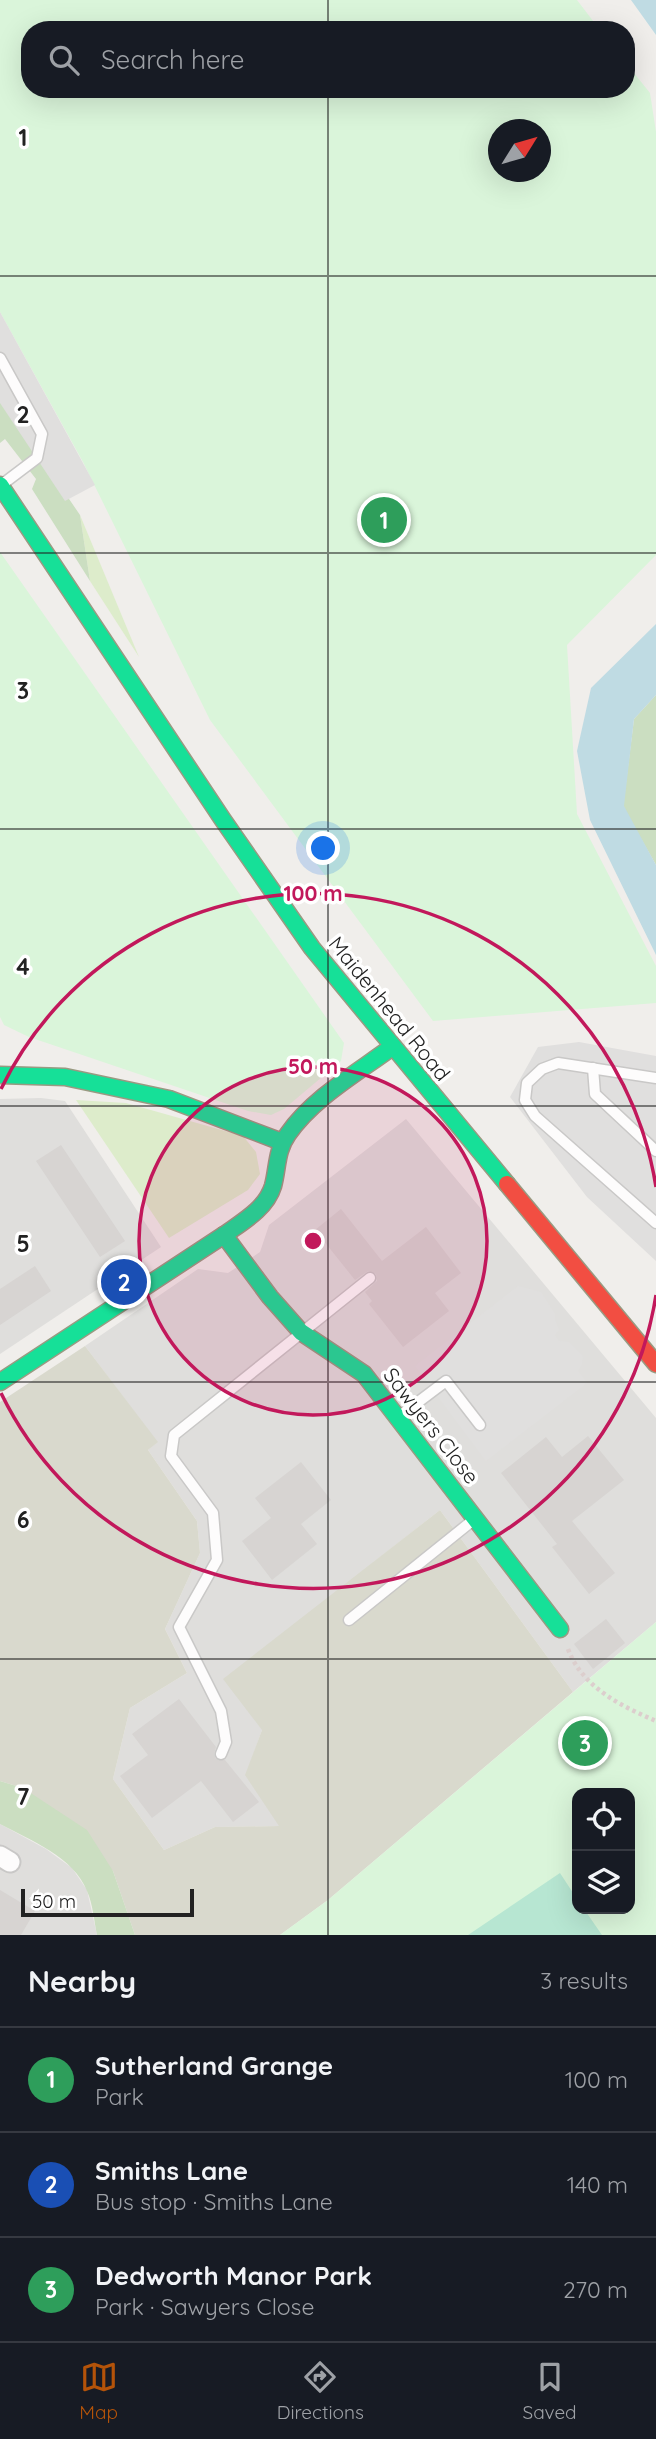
<!DOCTYPE html>
<meta charset="utf-8">
<style>
body{margin:0;font-family:Quicksand,sans-serif;background:#20242c;color:#f1f3f6}
.controls{position:absolute;right:21px;bottom:21px;display:grid;overflow:hidden;border-radius:14px;box-shadow:0 7px 28px #0002}
.controls button{width:63px;height:63px;display:grid;place-items:center;padding:0;border:0;border-bottom:2px solid #363941;background:#171b24;color:#f1f3f6;font:35px sans-serif}
.compass{position:absolute;left:488px;top:119px;width:63px;height:63px;border-radius:50%;background:#171b24;box-shadow:0 7px 28px #0002;rotate:53deg}
.scale{position:absolute;left:21px;bottom:18px;width:173px;box-sizing:border-box;padding-left:7px;border:4px solid #222;border-top:0;font-size:19px;line-height:24px;white-space:nowrap;color:#222;-webkit-text-stroke:5px #fff;paint-order:stroke}
.you{position:absolute;left:324px;top:849px;width:24px;height:24px;margin:-18px;border:5px solid #fff;border-radius:50%;background:#1a73e8;box-shadow:0 0 0 10px #1a73e833}
.badge{display:grid;place-items:center;width:46px;height:46px;border-radius:50%;background:#b45309;color:#fff;font-size:23px;font-weight:700}
.pin{position:absolute;translate:-50% -50%;border:4px solid #fff;box-shadow:0 2px 7px #0006}
.list{margin:0;padding:0;list-style:none}
h2{display:flex;justify-content:space-between;align-items:center;height:91px;margin:0;padding:0 28px;font-size:30px}
h2 small{font-size:23px;font-weight:400;color:#9ea1a6}
.list li{display:grid;grid-template-columns:46px 1fr auto;gap:21px;align-items:center;box-sizing:border-box;height:105px;padding:0 28px;border-top:2px solid #363941}
.list b{display:block;font-size:26px;white-space:nowrap}
.list p{margin:0;font-size:23px;white-space:nowrap;color:#9ea1a6}
.list em{font-size:23px;font-style:normal;color:#9ea1a6}
.icon{flex:none;width:38px;height:38px;fill:none;stroke:currentColor;stroke-width:2;stroke-linecap:round;stroke-linejoin:round}
.map{position:relative;flex:none;width:656px;height:1935px;overflow:hidden}
.search{position:absolute;background:#171b24;box-shadow:0 7px 28px #0002;left:21px;right:21px;top:21px;height:77px;display:flex;align-items:center;gap:18px;box-sizing:border-box;padding:0 24px;border-radius:28px;color:#9ea1a6;font-size:26px}
.sheet{height:406px;background:#171b24}
nav{display:flex;justify-content:space-around;align-items:center;box-sizing:border-box;height:98px;border-top:2px solid #363941;background:#171b24;font-size:19px;color:#9ea1a6}
nav a{display:grid;justify-items:center;gap:4px}
nav .on{color:#b45309}
.map>svg:first-child{display:block}
</style>
<div class="map">
<svg width="656" height="1935" viewBox="0 0 656 1935">
<rect width="100%" height="100%" fill="#f0eeeb"/>
<g fill="#dfdedc">
<polygon points="41,1098 65,1101 161,1247 0,1354 0,1099"/>
<polygon points="406,1119 656,1418 656,1622 573,1692 440,1510 374,1562 262,1730 246,1775 280,1826 215,1827 164,1850 113,1779 130,1708 187,1673 165,1629 200,1553 197,1521 148,1450 157,1442 85,1346 198,1269 228,1273 260,1252 269,1225"/>
<polygon points="0,1824 46,1849 72,1868 87,1890 97,1935 0,1935"/>
</g>
<polygon fill="#d9d9cd" points="85,1346 158,1442 148,1450 197,1521 200,1553 165,1629 187,1673 130,1708 113,1779 164,1850 215,1827 279,1826 245,1775 262,1730 223,1679 440,1510 573,1692 328,1900 280,1935 135,1935 113,1871 23,1788 0,1781 0,1402"/>
<g fill="#ddeccb">
<polygon points="80,515 139,657 90,581"/>
<polygon points="76,1100 126,1103 243,1136 256,1152 260,1174 248,1190 169,1238"/>
</g>
<g fill="#cbdec1">
<polygon points="0,398 80,515 90,581 32,489 36,479 5,439 0,443"/>
<polygon points="656,695 656,865 623,807 634,719"/>
<path d="M0,1781l23,7 64,42 26,41 22,64h-38c-3,-14 -4,-31 -10,-44 -13,-34 -57,-51 -87,-67z"/>
</g>
<g fill="#daf5da" fill-rule="evenodd">
<path d="M0,0h577l23,30h-570v59h596v-26l24,30 6,39v423l-89,90 10,169 79,152v37l-223,18 -223,-301 -127,-258 -83,-150zM498,130h42v42h-42z"/>
<polygon points="0,552 344,1043 341,1061 284,1109 271,1115 248,1111 29,1037 4,1025 0,1017"/>
<path d="M656,1622v313h-376l48,-35zM577,1793h53v116h-53z"/>
</g>
<polygon fill="#b7e6d2" points="560,1873 577,1899 577,1909 584,1909 602,1935 468,1935"/>
<g fill="#e0dfde">
<polygon points="0,312 95,485 65,501 0,403"/>
<polygon points="579,1042 656,1056 656,1261 587,1197 510,1097 538,1047"/>
<polygon points="518,1286 541,1292 555,1314 555,1320 559,1330 555,1335 559,1341 569,1342 583,1356 582,1364 578,1371 587,1383 486,1461 415,1366"/>
</g>
<g fill="#bfdbe3">
<polygon points="631,0 656,0 656,35"/>
<polygon points="656,624 656,695 634,719 624,806 656,865 656,955 590,820 577,751 591,688"/>
</g>
<g fill="#d7d4d2">
<polygon points="61,1145 125,1241 100,1257 36,1161"/>
<polygon points="341,1209 382,1261 426,1227 461,1273 435,1293 449,1311 403,1347 369,1304 372,1301 365,1292 377,1281 376,1274 368,1271 355,1280 315,1230"/>
<polygon points="35,1266 51,1291 0,1325 0,1289"/>
<polygon points="588,1436 624,1480 572,1521 615,1573 589,1594 552,1547 557,1544 501,1473 546,1437 562,1457"/>
<polygon points="301,1462 331,1500 301,1524 317,1544 272,1580 242,1541 271,1518 255,1498"/>
<polygon points="606,1619 625,1643 593,1669 574,1644"/>
<polygon points="179,1699 216,1747 214,1754 216,1759 225,1760 259,1802 233,1822 201,1781 152,1818 120,1776 148,1755 132,1734"/>
<polygon points="0,1890 35,1911 21,1935 0,1935"/>
</g>
<g fill="none" stroke-linecap="round" stroke-linejoin="round">
<g stroke="#c9c8c7" stroke-width="13">
<g id="lane">
<polyline points="0,358 42,434 37,458 4,483"/>
<polyline points="593,1068 595,1094 656,1151"/>
<polyline points="656,1078 558,1063 542,1069 527,1083 525,1100 535,1116 656,1223"/>
<polyline points="401,1415 446,1381 480,1425"/>
<polyline points="349,1620 472,1521"/>
<polyline points="221,1754 226,1742 221,1711 179,1627 217,1560 213,1513 171,1456 174,1435 370,1278"/>
</g>
</g>
<g stroke="#c9c8c7" stroke-width="23">
<polyline id="street" points="0,1856 10,1862"/>
</g>
<g stroke="#999a82" stroke-width="19">
<g id="fast">
<polyline points="0,485 223,820 312,948 507,1184"/>
<polyline points="0,1075 65,1077 169,1099 282,1142"/>
<polyline points="224,1235 270,1297 301,1332 364,1374 560,1629"/>
<path d="M0,1382l224,-147c18,-13 42,-26 49,-49 5,-19 3,-35 15,-52 25,-36 69,-61 104,-87"/>
</g>
</g>
<g stroke="#999a82" stroke-width="19">
<polyline id="jam" points="507,1184 656,1364"/>
</g>
<path stroke="#dccecd" stroke-width="4.5" stroke-dasharray="3.5 3.5" stroke-linecap="butt" d="M568,1649c14,38 53,57 88,72"/>
<use href="#lane" stroke="#fdfcfc" stroke-width="10"/>
<use href="#street" stroke="#fdfcfc" stroke-width="19"/>
<use href="#fast" stroke="#16e098" stroke-width="16"/>
<use href="#jam" stroke="#f24e42" stroke-width="16"/>
</g>
<path fill="none" stroke="#222" stroke-width="2" stroke-opacity="0.55" d="M328,0v30M328,89v1846M0,276h656M0,553h656M0,829h656M0,1106h656M0,1382h656M0,1659h656"/>
<circle cx="313" cy="1241" r="174" fill="#c2185b" fill-opacity=".12"/>
<g fill="none" stroke="#c2185b" stroke-width="3.5">
<circle cx="313" cy="1241" r="174"/>
<path d="M656 1295A347 347 0 0 1 1 1393M1 1089A347 347 0 0 1 656 1187"/>
</g>
<g text-anchor="middle" stroke-width="7" stroke-linejoin="round" paint-order="stroke">
<g font-size="21" fill="#222" stroke="#fff">
<text transform="translate(389 1009) rotate(51)" y="7">Maidenhead Road</text>
<text transform="translate(431 1426) rotate(52)" y="7">Sawyers Close</text>
</g>
</g>
<g font-size="23" text-anchor="middle" font-weight="bold" fill="#222" stroke="#fff" stroke-width="7" stroke-linejoin="round" paint-order="stroke">
<text x="23" y="146">1</text>
<text x="23" y="423">2</text>
<text x="23" y="699">3</text>
<text x="23" y="975">4</text>
<text x="23" y="1252">5</text>
<text x="23" y="1528">6</text>
<text x="23" y="1805">7</text>
</g>
<circle cx="313" cy="1241" r="10" fill="#c2185b" stroke="#fff" stroke-width="3.5"/>
<g font-size="21" text-anchor="middle" font-weight="bold" fill="#c2185b" stroke="#fff" stroke-width="7" stroke-linejoin="round" paint-order="stroke">
<text x="313" y="901">100 m</text>
<text x="313" y="1074">50 m</text>
</g>
</svg>
<div class="controls">
<button><svg class="icon" aria-label="locate" viewBox="0 0 24 24"><circle cx="12" cy="12" r="6"/><path d="M12 2v4M12 18v4M2 12h4M18 12h4"/></svg></button>
<button><svg class="icon" aria-label="layers" viewBox="0 0 24 24"><path d="M12 4l9 5-9 5-9-5zM3 14l9 5 9-5"/></svg></button>
</div>
<svg class="compass" viewBox="-18 -18 36 36"><path d="M0-13l5 13h-10z" fill="#e53935"/><path d="M0 13l5-13h-10z" fill="#9ea1a6"/></svg>
<div class="scale">50 m</div>
<div class="you"></div>
<div class="pin badge" style="left:384px;top:520px;background:#2e9e5b">1</div>
<div class="pin badge" style="left:124px;top:1282px;background:#1a4fb4">2</div>
<div class="pin badge" style="left:585px;top:1743px;background:#2e9e5b">3</div>
<div class="search"><svg class="icon" aria-label="search" viewBox="0 0 24 24"><circle cx="10" cy="10" r="6"/><path d="M15 15l6 6"/></svg>Search here</div>
</div>
<section class="sheet">
<h2>Nearby<small>3 results</small></h2>
<ul class="list">
<li><span class="badge" style="background:#2e9e5b">1</span><div><b>Sutherland Grange</b><p>Park</p></div><em>100 m</em></li>
<li><span class="badge" style="background:#1a4fb4">2</span><div><b>Smiths Lane</b><p>Bus stop · Smiths Lane</p></div><em>140 m</em></li>
<li><span class="badge" style="background:#2e9e5b">3</span><div><b>Dedworth Manor Park</b><p>Park · Sawyers Close</p></div><em>270 m</em></li>
</ul>
</section>
<nav>
<a class="on"><svg class="icon" aria-label="map" viewBox="0 0 24 24"><path d="M3 6l6-2 6 2 6-2v14l-6 2-6-2-6 2zM9 4v14M15 6v14"/></svg>Map</a>
<a><svg class="icon" aria-label="directions" viewBox="0 0 24 24"><path d="M12 3l9 9-9 9-9-9zM9 14v-3h6M13 9l2 2-2 2"/></svg>Directions</a>
<a><svg class="icon" aria-label="saved" viewBox="0 0 24 24"><path d="M7 4h10v16l-5-4-5 4z"/></svg>Saved</a>
</nav>
